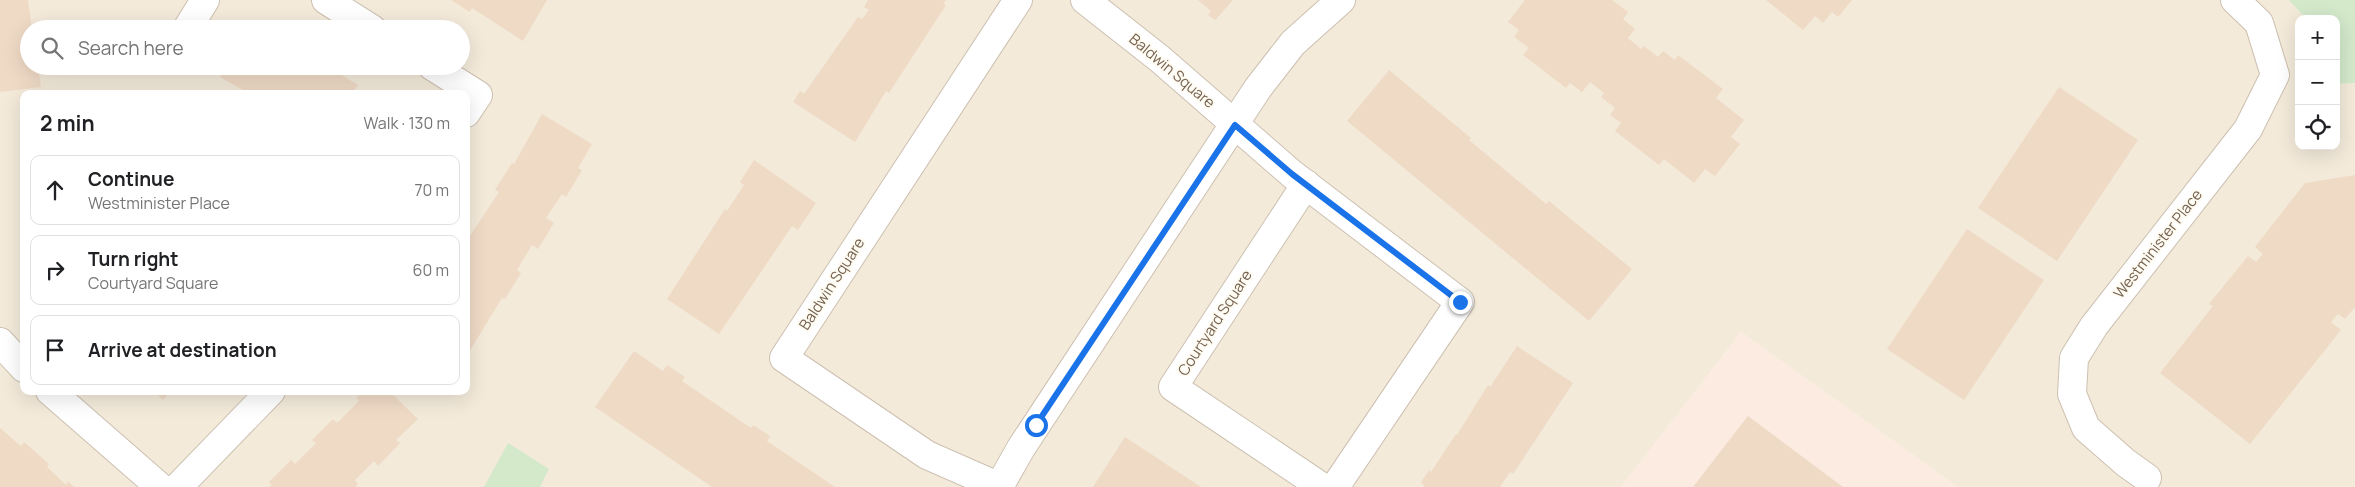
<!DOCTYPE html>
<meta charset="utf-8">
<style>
body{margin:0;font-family:Manrope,sans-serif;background:#f6f6f6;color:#202124}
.controls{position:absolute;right:15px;top:15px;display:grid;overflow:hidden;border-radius:10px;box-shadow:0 5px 20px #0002}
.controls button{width:45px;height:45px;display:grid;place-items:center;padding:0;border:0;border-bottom:1px solid #e0e0e0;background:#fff;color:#202124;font:25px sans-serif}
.stop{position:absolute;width:15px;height:15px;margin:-11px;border:4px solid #1a73e8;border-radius:50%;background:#fff}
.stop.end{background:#1a73e8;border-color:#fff;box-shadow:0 1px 5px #0008}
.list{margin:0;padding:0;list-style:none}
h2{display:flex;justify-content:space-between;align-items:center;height:65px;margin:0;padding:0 20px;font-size:21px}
h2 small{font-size:16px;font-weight:400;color:#757577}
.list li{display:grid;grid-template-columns:32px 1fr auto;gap:15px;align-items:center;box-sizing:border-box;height:70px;margin:0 10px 10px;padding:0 10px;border:1px solid #e0e0e0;border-radius:10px}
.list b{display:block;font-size:19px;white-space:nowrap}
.list p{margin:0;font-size:16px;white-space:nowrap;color:#757577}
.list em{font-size:16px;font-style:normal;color:#757577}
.icon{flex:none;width:28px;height:28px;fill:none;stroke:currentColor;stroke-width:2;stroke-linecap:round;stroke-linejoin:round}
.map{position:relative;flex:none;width:2355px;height:487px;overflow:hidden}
.search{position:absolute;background:#fff;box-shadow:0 5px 20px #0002;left:20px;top:20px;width:450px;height:55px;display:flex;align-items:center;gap:12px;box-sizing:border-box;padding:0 18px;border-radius:28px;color:#757577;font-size:19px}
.panel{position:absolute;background:#fff;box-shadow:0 5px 20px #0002;left:20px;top:90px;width:450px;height:305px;border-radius:10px}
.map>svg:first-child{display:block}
</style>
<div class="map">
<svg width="2355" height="487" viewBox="0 0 2355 487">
<rect width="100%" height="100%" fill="#fbf7eb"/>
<path fill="#f3eada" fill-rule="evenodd" d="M0,0h2289l17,19h-7v127h37v-62l19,-1v404h-397l-217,-155 -120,155h-1621zM29,29h432v37h-432zM24,94h442v297h-442z"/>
<polygon fill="#fbebe0" points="1741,332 1958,487 1621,487"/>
<g fill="#d3e9ca">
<polygon points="2289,0 2355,0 2355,83 2336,84 2336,19 2306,19"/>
<polygon points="508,443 549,469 540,487 484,487"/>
</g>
<g fill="#efdac5">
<polygon points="0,0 28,0 32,29 29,29 29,66 38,66 41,87 0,92"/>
<polygon points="451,0 547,0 523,41 472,8 470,12"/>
<polygon points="868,0 946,0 943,4 946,5 889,93 886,91 855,142 793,102 800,91 804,94 858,17 862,19 869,10 864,7"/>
<polygon points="1198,0 1233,0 1215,20 1208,15 1211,11"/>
<polygon points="1525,0 1612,0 1628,12 1623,19 1635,29 1628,38 1641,49 1644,46 1658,57 1663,51 1675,60 1678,55 1723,89 1716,98 1744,120 1731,137 1740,144 1715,176 1705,169 1694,183 1664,159 1659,165 1615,131 1621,123 1610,115 1615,108 1601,97 1604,93 1590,82 1582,92 1570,83 1566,88 1523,55 1529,48 1514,37 1519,30 1508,22"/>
<polygon points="1766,0 1852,0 1838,17 1832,12 1823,23 1815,16 1803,30"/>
<polygon points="227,66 318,66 327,72 330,68 358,85 354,91 358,94 250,94 220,77"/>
<polygon points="1389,70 1471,138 1469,140 1546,204 1549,201 1632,269 1589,321 1347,121"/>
<polygon points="2059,87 2138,140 2057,261 1978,208"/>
<polygon points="542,114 592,144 578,168 582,170 566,197 562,194 546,218 554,223 538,249 532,245 517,270 521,273 505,299 502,298 466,357 466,247 469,243 466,242 499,192 495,190 512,163 514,164"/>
<polygon points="754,160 816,203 798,230 792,226 719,334 667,299 725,209 727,211 744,185 740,182"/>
<polygon points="2355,175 2355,307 2345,319 2338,314 2331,322 2341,330 2250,444 2160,373 2213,306 2209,304 2248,256 2256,262 2263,254 2255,247 2305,183"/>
<polygon points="1967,229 2044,280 1964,400 1887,349"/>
<polygon points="1517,346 1573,383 1513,474 1510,472 1500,487 1425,487 1421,482 1429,470 1431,472 1456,434 1457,435 1488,385 1490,387"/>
<polygon points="634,351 663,371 667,365 685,377 682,381 751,428 753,425 770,436 767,441 835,487 712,487 595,407"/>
<polygon points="154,391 171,391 163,400"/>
<polygon points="363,391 389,391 418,419 396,440 400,443 378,466 374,461 355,480 358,484 355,487 269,487 272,485 269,482 291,460 295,464 316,443 312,440 333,419 337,423 359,401 356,398"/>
<polygon points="1748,416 1843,487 1693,487"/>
<polygon points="0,428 21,446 24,442 49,464 47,467 66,485 68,481 74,487 0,487"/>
<polygon points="1125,437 1201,487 1093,487"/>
</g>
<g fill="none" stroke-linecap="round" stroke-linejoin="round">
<g stroke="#cdc0b1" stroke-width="30">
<g id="street">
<polyline points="326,0 372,29"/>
<polyline points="1085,0 1160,59 1292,174 1460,302 1335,487"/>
<polyline points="187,29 205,0"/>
<polyline points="432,66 478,95 466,113"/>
<polyline points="1306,184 1173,387 1322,487"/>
<polyline points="0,342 24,368"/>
<polyline points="50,391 160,487"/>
<polyline points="2147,478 2126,463 2086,428 2072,394 2074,358 2094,326 2248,129 2275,75 2259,23 2235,0"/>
<polyline points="178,487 271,391"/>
<polyline points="999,487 1021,448 1258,88 1293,43 1341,0"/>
<polyline points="1000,487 927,455 784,358 1018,0"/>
</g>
</g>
<use href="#street" stroke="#fff" stroke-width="28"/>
</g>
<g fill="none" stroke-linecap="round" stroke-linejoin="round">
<polyline stroke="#1a73e8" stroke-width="6" points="1036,425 1235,125 1292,174 1460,302"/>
</g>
<g text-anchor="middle" stroke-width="4" stroke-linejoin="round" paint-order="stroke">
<g font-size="15" fill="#75614f" stroke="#fefbf2">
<text transform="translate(1172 71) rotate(40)" y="5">Baldwin Square</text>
<text transform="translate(2158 244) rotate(-52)" y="5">Westminister Place</text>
<text transform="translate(832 284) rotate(-57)" y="5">Baldwin Square</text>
<text transform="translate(1215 323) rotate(-57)" y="5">Courtyard Square</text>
</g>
</g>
</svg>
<div class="controls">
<button>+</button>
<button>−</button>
<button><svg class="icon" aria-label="locate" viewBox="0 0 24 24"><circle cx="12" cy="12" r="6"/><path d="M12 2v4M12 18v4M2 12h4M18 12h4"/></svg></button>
</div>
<div class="stop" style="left:1036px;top:425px"></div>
<div class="stop end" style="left:1460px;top:302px"></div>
<div class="search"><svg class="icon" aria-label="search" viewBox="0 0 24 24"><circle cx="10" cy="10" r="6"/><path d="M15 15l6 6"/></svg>Search here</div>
<section class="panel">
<h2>2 min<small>Walk · 130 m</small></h2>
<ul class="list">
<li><svg class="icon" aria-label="ahead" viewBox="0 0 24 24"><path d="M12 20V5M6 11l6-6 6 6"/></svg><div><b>Continue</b><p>Westminister Place</p></div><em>70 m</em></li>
<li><svg class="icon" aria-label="right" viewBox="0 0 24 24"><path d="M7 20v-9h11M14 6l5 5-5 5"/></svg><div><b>Turn right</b><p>Courtyard Square</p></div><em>60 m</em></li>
<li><svg class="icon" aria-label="arrive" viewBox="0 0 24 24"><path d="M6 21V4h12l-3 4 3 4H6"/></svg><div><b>Arrive at destination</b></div></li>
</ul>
</section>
</div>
